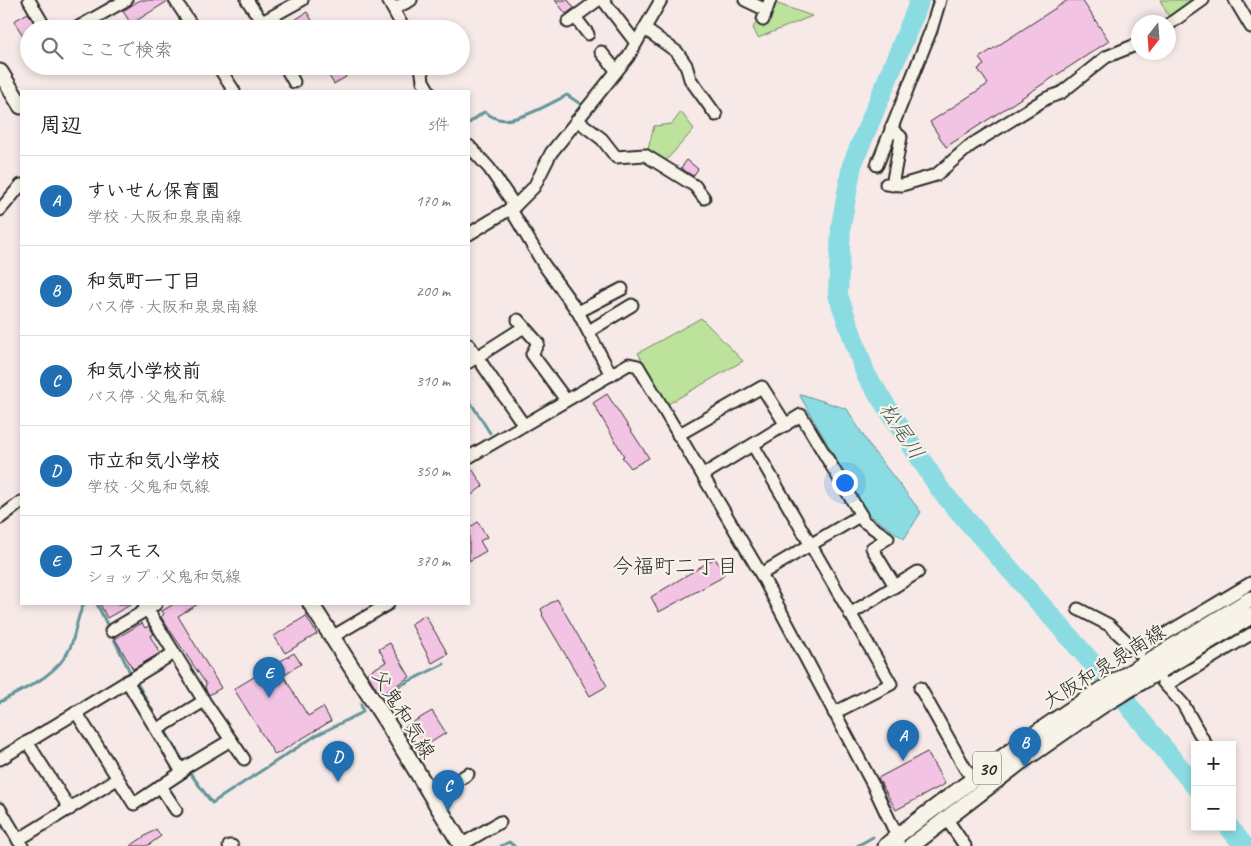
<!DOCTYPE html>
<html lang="ja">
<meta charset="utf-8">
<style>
body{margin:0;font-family:Caveat,"Klee One",sans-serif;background:#f2f2f2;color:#202124}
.controls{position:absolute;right:15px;bottom:15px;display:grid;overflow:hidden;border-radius:0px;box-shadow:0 2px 8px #0003}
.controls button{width:45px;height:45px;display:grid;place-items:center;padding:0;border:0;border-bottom:1px solid #e0e0e0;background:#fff;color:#202124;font:25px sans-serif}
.compass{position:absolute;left:1131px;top:15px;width:45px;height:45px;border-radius:50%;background:#fff;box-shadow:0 2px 8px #0003;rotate:197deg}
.you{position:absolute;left:844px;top:482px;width:18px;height:18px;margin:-12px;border:4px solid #fff;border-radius:50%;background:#1a73e8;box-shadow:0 0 0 8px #1a73e833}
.badge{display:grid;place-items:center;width:32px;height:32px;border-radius:50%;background:#1f6fb2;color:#fff;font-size:16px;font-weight:700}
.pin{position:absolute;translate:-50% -41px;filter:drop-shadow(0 1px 2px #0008)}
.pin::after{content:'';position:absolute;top:26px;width:18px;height:15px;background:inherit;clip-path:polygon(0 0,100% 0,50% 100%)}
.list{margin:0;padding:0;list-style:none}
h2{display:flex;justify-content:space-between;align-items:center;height:65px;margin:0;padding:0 20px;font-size:21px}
h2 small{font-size:16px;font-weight:400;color:#757577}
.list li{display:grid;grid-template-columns:32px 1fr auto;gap:15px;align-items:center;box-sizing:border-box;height:90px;padding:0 20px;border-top:1px solid #e0e0e0}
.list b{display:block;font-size:19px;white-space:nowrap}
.list p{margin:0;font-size:16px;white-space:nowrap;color:#757577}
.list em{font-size:16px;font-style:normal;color:#757577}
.icon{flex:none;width:28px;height:28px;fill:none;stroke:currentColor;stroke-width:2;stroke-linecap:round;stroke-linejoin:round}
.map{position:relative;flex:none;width:1251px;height:846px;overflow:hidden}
.search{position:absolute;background:#fff;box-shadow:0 2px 8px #0003;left:20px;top:20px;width:450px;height:55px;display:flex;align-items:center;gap:12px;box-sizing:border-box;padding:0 18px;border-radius:28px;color:#757577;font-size:19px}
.panel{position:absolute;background:#fff;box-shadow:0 2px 8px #0003;left:20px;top:90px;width:450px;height:515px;border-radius:0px}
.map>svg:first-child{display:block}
</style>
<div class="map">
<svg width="1251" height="846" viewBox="0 0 1251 846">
<rect width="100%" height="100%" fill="#f6e9e7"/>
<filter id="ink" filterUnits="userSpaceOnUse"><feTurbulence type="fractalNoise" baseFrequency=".02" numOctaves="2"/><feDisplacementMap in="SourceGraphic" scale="10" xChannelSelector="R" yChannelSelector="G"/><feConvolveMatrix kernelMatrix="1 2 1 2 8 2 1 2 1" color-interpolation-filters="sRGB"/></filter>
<g filter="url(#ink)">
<g fill="#bde29c" stroke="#748664">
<polygon points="1160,0 1194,0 1169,17"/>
<polygon points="775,3 812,16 758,38 753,28 757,21 766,24"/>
<polygon points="681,112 694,129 663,164 647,153 654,126 672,124"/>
<polygon points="701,318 743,361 668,404 638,353"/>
</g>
<polygon fill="#8adce2" stroke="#649599" points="801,394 847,409 871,448 921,512 904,539 867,513 800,396"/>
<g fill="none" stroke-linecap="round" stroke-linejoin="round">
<g stroke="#649599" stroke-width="3">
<path d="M469,123l15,-11c4,2 9,6 14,7 18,5 53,-16 69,-24l15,10"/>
<polyline points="469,400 490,433"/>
<polyline points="97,604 130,672"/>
<polyline points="137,683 160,724"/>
<polyline points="381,695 444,664"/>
<path d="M0,702c24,-13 58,-27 70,-54 6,-14 6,-30 14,-44"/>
<polyline points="164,729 185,764"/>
<polyline points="188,770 212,803 315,736 363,712 361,704"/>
<polyline points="0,822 15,846"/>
<polyline points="501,846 509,842 514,846"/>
<polyline points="857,846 873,837"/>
</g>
<g stroke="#8adce2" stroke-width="20">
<polyline points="919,0 917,8 852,165 841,226 838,295 866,375 942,492 1115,689 1195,786"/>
<polyline points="1229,827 1244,846"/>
</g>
</g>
<g fill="#f3c3e4" stroke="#2b2b2b">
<polygon points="140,0 168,0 168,1 131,24 123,11"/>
<polygon points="555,0 568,0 574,8 566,14"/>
<polygon points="1068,0 1082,0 1109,41 946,147 930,122 988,84 978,69 984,65 979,58"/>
<polygon points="307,12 317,29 300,29 295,20"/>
<polygon points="28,13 37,29 29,29 29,46 14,21"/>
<polygon points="323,66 340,66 346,77 334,84"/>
<polygon points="687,160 698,169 693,176 681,168"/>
<polygon points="607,394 649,458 631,468 622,457 624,456 593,403"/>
<polygon points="469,464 483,486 469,497"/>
<polygon points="478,522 487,537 480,541 486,551 469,561 469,528"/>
<polygon points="715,558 724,574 721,578 659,612 651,597"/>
<polygon points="557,599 607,686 590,696 542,615 543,614 541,609"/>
<polygon points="100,604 132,604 107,618"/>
<polygon points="174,604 198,604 178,616 221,688 209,695 205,688 206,684 161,617 164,614 162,611"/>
<polygon points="425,615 448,654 432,663 411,624"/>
<polygon points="306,616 317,634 285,653 274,636"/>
<polygon points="142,623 145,628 149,626 154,634 150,636 160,653 133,669 115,639"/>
<polygon points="390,643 410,677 380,695 367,673 386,662 379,649"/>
<polygon points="294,653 301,664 283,675 308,716 323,707 331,721 275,755 234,689"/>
<polygon points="432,711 446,733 417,751 403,728"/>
<polygon points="927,752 945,784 896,810 878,778"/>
<polygon points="156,829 161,836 147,846 130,846"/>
</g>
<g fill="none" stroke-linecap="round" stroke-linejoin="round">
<g stroke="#2b2b2b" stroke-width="15">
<g id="minor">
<polyline points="29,0 46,29"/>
<polyline points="175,0 194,29"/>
<polyline points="247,0 262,22 302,0"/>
<polyline points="388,0 404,29"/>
<polyline points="603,0 636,43"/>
<polyline points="745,0 766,10"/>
<polyline points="1235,0 1251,27"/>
<polyline points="393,9 411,0"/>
<polyline points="575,17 588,34"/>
<polyline points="763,20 770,0"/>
<polyline points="568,22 598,0"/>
<polyline points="1168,25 1203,0"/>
<polyline points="75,29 126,0"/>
<polyline points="645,29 677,52 686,65 690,79 716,115"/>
<polyline points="601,52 616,70"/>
<polyline points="218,66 234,91"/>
<polyline points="285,66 294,82"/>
<polyline points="421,66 423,81 429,91"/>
<polyline points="577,120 602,139 616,157 645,155 695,186 704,198"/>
<polyline points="891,128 901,137 892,185"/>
<polyline points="469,146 489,168 515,206"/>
<polyline points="877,165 931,30 940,0"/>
<polyline points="886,184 902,185 936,175 971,145 1047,98 1061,93 1106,57 1138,44"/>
<polyline points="510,208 544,265 578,312 611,375"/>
<polyline points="0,210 21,185"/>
<polyline points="469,234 515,206 534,187 551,153 628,57 661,0"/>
<polyline points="578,312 622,289"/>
<polyline points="518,320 538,343 532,354 566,400"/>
<polyline points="589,331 632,305"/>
<polyline points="469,345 523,424"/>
<polyline points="469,362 524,327"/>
<polyline points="678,435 762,387 786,425"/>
<polyline points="753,445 891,684 834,713"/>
<polyline points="469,457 629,364 638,366 761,574 873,785 897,836 899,846"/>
<polyline points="703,475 801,415 861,515 761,574"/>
<polyline points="861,515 863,521 888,538 872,548 895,586"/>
<polyline points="0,518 21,502"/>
<polyline points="144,604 204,701 244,759"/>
<polyline points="1078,609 1109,625 1139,653"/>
<polyline points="850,614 918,572"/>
<polyline points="111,631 156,604"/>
<polyline points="332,637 388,604"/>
<polyline points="1137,651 1251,583"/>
<polyline points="1163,682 1183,704 1206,745"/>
<polyline points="1166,685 1251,634"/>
<polyline points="920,688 965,768 973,778"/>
<polyline points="76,712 134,804 182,772 127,681"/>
<polyline points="158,729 204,701"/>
<polyline points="27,742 70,809"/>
<polyline points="0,759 174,653"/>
<polyline points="182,772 184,768 231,740"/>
<polyline points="160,786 176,810"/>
<polyline points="432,796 468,774"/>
<polyline points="0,809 22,846"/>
<polyline points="946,818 965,846"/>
<polyline points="18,840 117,779"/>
<polyline points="461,845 500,822"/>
<polyline points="229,846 232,846"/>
</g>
</g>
<g stroke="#2b2b2b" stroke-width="19">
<g id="major">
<polyline points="0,72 21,106"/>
<polyline points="311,604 391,729 462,846"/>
<polyline points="886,846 897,836 1023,742 1088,698 1251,599"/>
<polyline points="911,846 1019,763 1101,706 1251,616"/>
</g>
</g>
<use href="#minor" stroke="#f7f3e8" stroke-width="11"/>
<use href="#major" stroke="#f7f3e8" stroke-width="15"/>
</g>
</g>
<g text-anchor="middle" stroke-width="4.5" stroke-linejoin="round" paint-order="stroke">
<rect fill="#f7f3e8" stroke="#686764" stroke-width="1" x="973" y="751.5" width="28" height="33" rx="4"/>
<g font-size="19" font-weight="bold" fill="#2b2b2b">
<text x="987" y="775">30</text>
</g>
<g font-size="20" fill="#2b2b2b" stroke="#f7f3e8">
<text transform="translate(1104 666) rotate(-32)" y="7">大阪和泉泉南線</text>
<text transform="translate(404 714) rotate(58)" y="7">父鬼和気線</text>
</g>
<g font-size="21" font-style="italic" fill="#435759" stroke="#f7f3e8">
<text transform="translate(902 431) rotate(57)" y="7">松尾川</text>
</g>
<g font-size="21" fill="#2b2b2b" stroke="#f7f3e8">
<text x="675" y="573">今福町二丁目</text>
</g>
</g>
</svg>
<div class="controls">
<button>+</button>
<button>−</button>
</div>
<svg class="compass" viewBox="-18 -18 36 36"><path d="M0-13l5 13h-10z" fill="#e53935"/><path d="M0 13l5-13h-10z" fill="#757577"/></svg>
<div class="you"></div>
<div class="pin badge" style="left:903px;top:761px">A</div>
<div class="pin badge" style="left:1025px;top:768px">B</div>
<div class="pin badge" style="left:448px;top:811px">C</div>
<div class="pin badge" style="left:338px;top:782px">D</div>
<div class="pin badge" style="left:269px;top:698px">E</div>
<div class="search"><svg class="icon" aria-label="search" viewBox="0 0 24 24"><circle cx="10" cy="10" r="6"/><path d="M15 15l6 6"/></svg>ここで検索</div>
<section class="panel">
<h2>周辺<small>5件</small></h2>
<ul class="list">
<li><span class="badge">A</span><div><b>すいせん保育園</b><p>学校 · 大阪和泉泉南線</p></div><em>170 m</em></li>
<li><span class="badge">B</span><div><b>和気町一丁目</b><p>バス停 · 大阪和泉泉南線</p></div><em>200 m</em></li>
<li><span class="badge">C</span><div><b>和気小学校前</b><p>バス停 · 父鬼和気線</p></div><em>310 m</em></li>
<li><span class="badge">D</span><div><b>市立和気小学校</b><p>学校 · 父鬼和気線</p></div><em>350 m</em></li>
<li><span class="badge">E</span><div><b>コスモス</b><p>ショップ · 父鬼和気線</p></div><em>370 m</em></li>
</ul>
</section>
</div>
